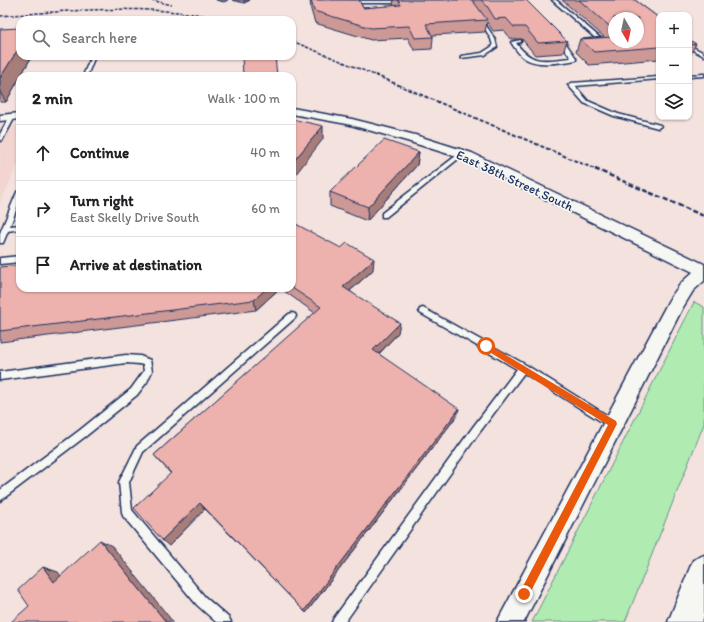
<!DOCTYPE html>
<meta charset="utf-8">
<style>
body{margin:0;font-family:Itim,sans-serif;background:#f2f2f2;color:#202124}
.controls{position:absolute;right:12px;top:12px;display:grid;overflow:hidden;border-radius:8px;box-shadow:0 1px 3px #0004}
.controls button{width:36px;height:36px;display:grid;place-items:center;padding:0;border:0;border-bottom:1px solid #e0e0e0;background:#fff;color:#202124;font:20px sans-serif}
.compass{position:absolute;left:608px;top:12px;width:36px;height:36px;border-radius:50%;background:#fff;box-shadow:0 1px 3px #0004;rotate:171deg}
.stop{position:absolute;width:12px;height:12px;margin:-9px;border:3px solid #ea580c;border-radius:50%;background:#fff}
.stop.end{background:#ea580c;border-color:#fff;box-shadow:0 1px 4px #0008}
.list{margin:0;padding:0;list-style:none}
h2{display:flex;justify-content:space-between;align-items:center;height:52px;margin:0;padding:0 16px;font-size:17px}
h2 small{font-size:13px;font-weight:400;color:#757577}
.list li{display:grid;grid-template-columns:26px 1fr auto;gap:12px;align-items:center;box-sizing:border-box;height:56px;padding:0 16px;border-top:1px solid #e0e0e0}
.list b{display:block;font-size:15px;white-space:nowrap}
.list p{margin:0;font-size:13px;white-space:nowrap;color:#757577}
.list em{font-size:13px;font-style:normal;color:#757577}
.icon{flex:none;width:22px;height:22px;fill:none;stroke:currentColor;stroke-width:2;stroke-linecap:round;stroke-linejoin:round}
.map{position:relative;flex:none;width:704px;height:622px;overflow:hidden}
.search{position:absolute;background:#fff;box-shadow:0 1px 3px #0004;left:16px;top:16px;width:280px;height:44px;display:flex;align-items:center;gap:10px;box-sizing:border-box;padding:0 14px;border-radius:12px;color:#757577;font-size:15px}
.panel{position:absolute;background:#fff;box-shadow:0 1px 3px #0004;left:16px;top:72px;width:280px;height:220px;border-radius:12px}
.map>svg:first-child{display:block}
</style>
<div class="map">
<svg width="704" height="622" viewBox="0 0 704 622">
<rect width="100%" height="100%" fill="#f4e2de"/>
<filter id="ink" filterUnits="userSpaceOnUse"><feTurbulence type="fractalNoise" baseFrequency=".025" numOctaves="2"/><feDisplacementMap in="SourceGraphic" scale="8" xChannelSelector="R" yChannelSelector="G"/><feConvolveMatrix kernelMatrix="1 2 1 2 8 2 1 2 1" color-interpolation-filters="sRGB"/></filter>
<g filter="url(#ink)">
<polygon fill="#f2d4d0" points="20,126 20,159 0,203 0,127"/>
<polygon fill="#b0ecb1" stroke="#668e88" points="694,302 704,307 704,424 625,622 532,622"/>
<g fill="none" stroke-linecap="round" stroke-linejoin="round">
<g stroke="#1b2f5e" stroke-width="3">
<g id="service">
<polygon points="552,0 556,0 605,42 604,46 600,46 601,43"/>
<polygon points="349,1 397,1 399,2 397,3 348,3"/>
<polygon points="479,18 481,18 495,39 497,47 485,55 461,58 461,56 482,53 493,46 491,39"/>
<path d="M560,38h2l14,20v2c-16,3 -40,7 -53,-3 -5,-4 -9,-10 -12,-15l10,-2v2l-5,1c17,23 29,17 55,15l-13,-19z"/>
<polygon points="689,45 704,53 704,56 689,48"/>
<polygon points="91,56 95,56 87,76 83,76"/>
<polygon points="704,74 704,76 689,77 689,75"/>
<polygon points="659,77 659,79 575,86 588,101 618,114 660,125 661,126 658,128 614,116 584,103 568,85 571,83"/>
<polygon points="10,116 15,117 3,139 0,141 0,134"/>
<polygon points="461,152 464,154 463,155 386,217 382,217 382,213"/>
<polygon points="20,190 20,200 10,226 20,225 20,229 8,231 3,243 0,243 0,233 17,192"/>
<polygon points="20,256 20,262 0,264 0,258"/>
<polygon points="423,308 526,365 616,421 618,424 616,427 613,428 610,427 524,373 479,433 345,622 332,622 334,618 473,427 517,369 420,313 419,311 420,309"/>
<polygon points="292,313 295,314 296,316 295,318 143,452 129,482 132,510 205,597 229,618 231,622 216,622 197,605 123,516 122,512 119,482 137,446 289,314"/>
<polygon points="126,355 140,356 150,360 152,371 147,382 137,395 86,436 0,501 0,490 80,430 131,389 144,371 143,365 139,364 126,363 0,380 0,372"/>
</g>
</g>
<g stroke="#1b2f5e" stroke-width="3">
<g id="minor">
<polygon points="292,108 352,119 415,135 472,153 704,264 704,281 693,291 682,309 524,622 497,622 669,300 681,283 693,272 464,159 407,141 347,124 292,114"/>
<polygon points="20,113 20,119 0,121 0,115"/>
</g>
</g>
<g stroke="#1b2f5e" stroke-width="3">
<polygon id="motorway" points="704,555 704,615 702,622 668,622 693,560"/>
</g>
<use href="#service" fill="#f6f6f2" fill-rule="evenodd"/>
<use href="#minor" fill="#f6f6f2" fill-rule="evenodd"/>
<use href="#motorway" fill="#f6f6f2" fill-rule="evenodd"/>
<g stroke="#1b2f5e" stroke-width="1.5" stroke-dasharray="3.5 1.5" stroke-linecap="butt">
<polyline points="151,0 172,5"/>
<path d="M0,16c79,-6 149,-13 228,4"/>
<polyline points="292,41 377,76"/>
</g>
<polyline stroke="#1b2f5e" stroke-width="2" stroke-dasharray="4 2" stroke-linecap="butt" points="375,75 597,170"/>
<polyline stroke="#1b2f5e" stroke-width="2.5" stroke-dasharray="5 2.5" stroke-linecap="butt" points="595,169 704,216"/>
</g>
<g fill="#cd9996" stroke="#1b2f5e" fill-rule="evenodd">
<polygon points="216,0 228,0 224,2"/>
<polygon points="232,0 250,0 244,3"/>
<polygon points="310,0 359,0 363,8 394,6 393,4 394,0 472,0 473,1 473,0 481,0 567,41 563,53 535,55 522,39 511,39 504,30 493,31 487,22 485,32 433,35 433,37 432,49 414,50 408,38 371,40 315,23 311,10"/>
<path d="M562,0h73l24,18v41l-70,6 -13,-13 4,-13 24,-2zM614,18l24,24h-24z"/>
<polygon points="0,29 32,56 6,102 0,102"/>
<polygon points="689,40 696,44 689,57"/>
<polygon points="419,152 417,165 367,221 330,206 330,192"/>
<polygon points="292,222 373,270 350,291 398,333 379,354 456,417 306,613 205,509 169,546 171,474 154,455 315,313 280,288 256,310 0,342 0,267 20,288 292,288"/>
</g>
<g fill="#a77d7a" stroke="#1b2f5e">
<polygon points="244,0 250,0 244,3"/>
<polygon points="20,46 20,56 32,56 6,102 0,92 0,78"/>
<polygon points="323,126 323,139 292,179 292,163"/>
<polygon points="419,152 417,165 367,221 368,207"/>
<polygon points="374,259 373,270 343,297 343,287"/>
<polygon points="267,288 280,288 256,310 254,300"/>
<polygon points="400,323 398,333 373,360 373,350"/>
<polygon points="459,409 456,417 306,613 304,611"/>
<polygon points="200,503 205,509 169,546 162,540"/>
<polygon points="100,540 112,546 173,622 166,622"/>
<polygon points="43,567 58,572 69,587 54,582"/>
</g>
<g fill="#eeb2ae" stroke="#1b2f5e">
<polygon points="311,0 359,0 363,8 401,5 398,0 472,0 476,5 487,20 426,24 433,37 415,38 409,26 371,28 314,11"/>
<polygon points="481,0 526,0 567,41 538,43 525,27 514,27 506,18 495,19 487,6"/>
<polygon points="579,0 635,0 659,18 659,47 594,52 580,39 614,37 614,42 638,42 638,18 614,18 614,30"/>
<polygon points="20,28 20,46 0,78 0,29"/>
<polygon points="689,40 696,44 689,45"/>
<polygon points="242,56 275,56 277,76 243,76"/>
<polygon points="292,119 323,126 292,163"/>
<polygon points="384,140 419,152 368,207 330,192"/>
<polygon points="292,222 341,248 347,243 374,259 343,287 400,323 373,350 459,409 304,611 200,503 162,540 134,508 171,473 154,455 321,307 292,288"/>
<polygon points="20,265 20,288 267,288 254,300 0,331 0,267"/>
<polygon points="100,540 166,622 11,622 29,606 18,590 43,567 54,582"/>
</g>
</g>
<polygon fill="#ea580c" points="486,343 616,421 617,424 528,597 524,598 521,597 520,594 521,590 608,425 483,348 483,344"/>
<g text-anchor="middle" stroke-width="3.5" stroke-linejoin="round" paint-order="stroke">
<g font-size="13" fill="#1b2f5e" stroke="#f6f6f2">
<text transform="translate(515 180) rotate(25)" y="5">East 38th Street South</text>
</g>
</g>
</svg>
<div class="controls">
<button>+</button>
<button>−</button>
<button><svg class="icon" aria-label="layers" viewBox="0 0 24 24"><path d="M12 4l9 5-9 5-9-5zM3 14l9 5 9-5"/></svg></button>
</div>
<svg class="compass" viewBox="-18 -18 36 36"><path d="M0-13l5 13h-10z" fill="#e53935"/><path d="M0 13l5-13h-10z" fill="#757577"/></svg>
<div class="stop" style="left:486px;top:346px"></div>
<div class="stop end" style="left:524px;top:594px"></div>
<div class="search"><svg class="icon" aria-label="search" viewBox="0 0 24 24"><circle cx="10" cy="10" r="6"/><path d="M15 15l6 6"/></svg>Search here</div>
<section class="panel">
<h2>2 min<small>Walk · 100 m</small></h2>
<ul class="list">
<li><svg class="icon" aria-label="ahead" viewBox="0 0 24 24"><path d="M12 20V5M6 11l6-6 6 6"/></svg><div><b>Continue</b></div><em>40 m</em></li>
<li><svg class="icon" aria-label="right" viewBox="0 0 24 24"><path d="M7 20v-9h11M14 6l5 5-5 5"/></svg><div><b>Turn right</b><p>East Skelly Drive South</p></div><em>60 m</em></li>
<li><svg class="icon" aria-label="arrive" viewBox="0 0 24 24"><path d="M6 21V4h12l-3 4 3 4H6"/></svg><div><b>Arrive at destination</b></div></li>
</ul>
</section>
</div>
